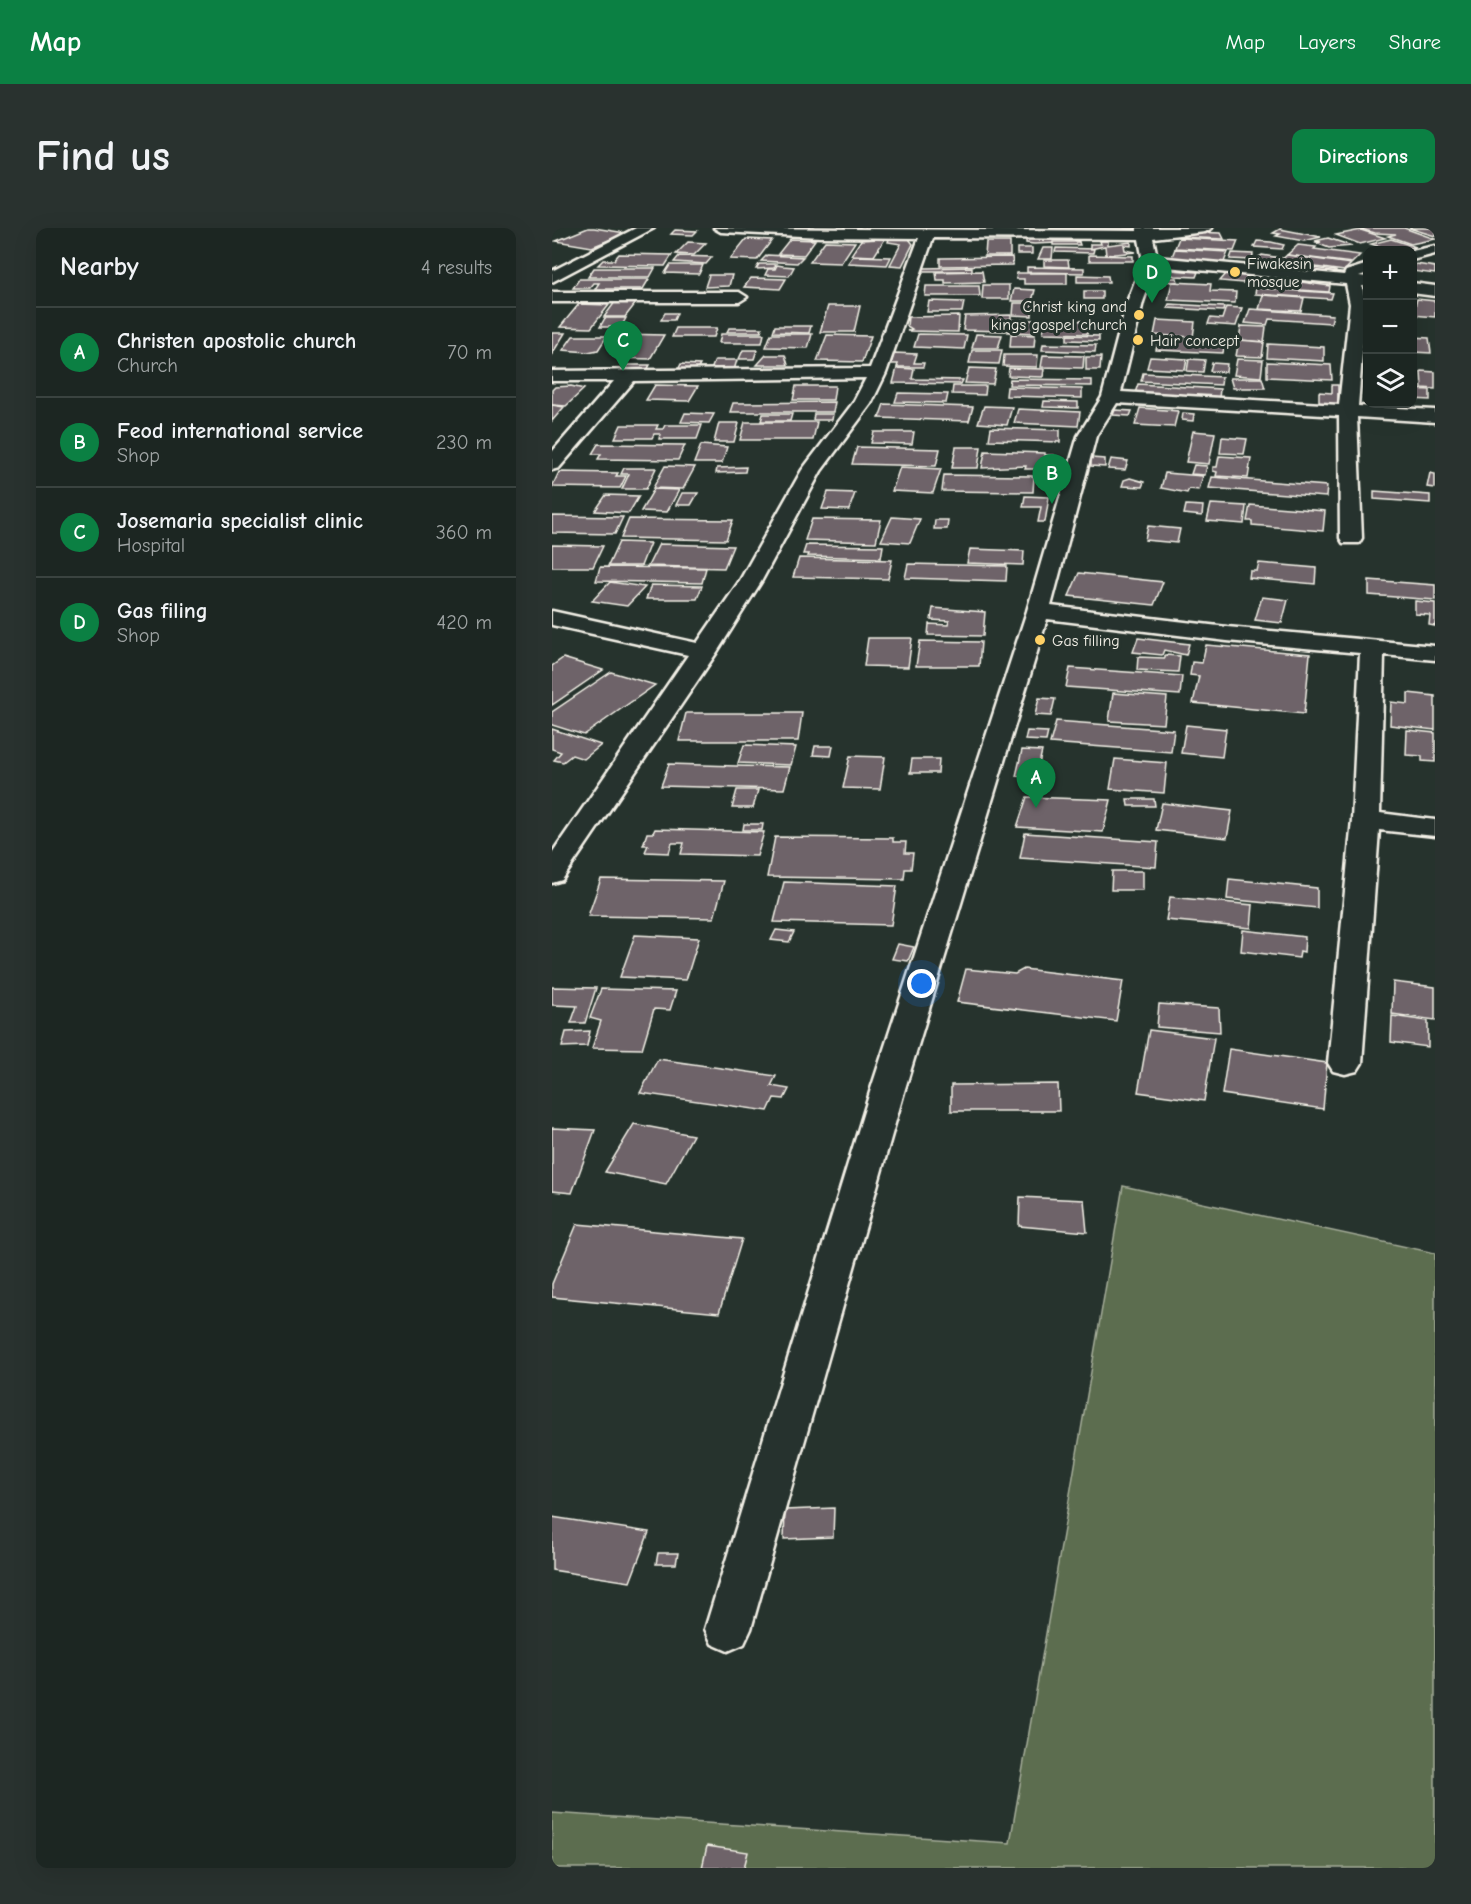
<!DOCTYPE html>
<meta charset="utf-8">
<style>
body{margin:0;font-family:"Comic Neue",sans-serif;background:#29322f;color:#f1f3f6}
.controls{position:absolute;right:18px;top:18px;display:grid;overflow:hidden;border-radius:12px;box-shadow:0 6px 24px #0002}
.controls button{width:54px;height:54px;display:grid;place-items:center;padding:0;border:0;border-bottom:2px solid #3a4340;background:#1c2622;color:#f1f3f6;font:30px sans-serif}
.you{position:absolute;left:370px;top:756px;width:21px;height:21px;margin:-15px;border:4px solid #fff;border-radius:50%;background:#1a73e8;box-shadow:0 0 0 9px #1a73e833}
.badge{display:grid;place-items:center;width:39px;height:39px;border-radius:50%;background:#0b8043;color:#fff;font-size:20px;font-weight:700}
.pin{position:absolute;translate:-50% -50px;filter:drop-shadow(0 2px 3px #0008)}
.pin::after{content:'';position:absolute;top:32px;width:21px;height:18px;background:inherit;clip-path:polygon(0 0,100% 0,50% 100%)}
.list{margin:0;padding:0;list-style:none}
h2{display:flex;justify-content:space-between;align-items:center;height:78px;margin:0;padding:0 24px;font-size:26px}
h2 small{font-size:20px;font-weight:400;color:#a0a5a5}
.list li{display:grid;grid-template-columns:39px 1fr auto;gap:18px;align-items:center;box-sizing:border-box;height:90px;padding:0 24px;border-top:2px solid #3a4340}
.list b{display:block;font-size:22px;white-space:nowrap}
.list p{margin:0;font-size:20px;white-space:nowrap;color:#a0a5a5}
.list em{font-size:20px;font-style:normal;color:#a0a5a5}
.icon{flex:none;width:33px;height:33px;fill:none;stroke:currentColor;stroke-width:2;stroke-linecap:round;stroke-linejoin:round}
.map{position:relative;flex:none;width:883px;height:1640px;overflow:hidden;border-radius:12px}
header{display:flex;align-items:center;gap:36px;box-sizing:border-box;height:84px;padding:0 30px;background:#0b8043;color:#fff}
header strong{font-size:28px}
nav{display:flex;gap:33px;margin-inline-start:auto;font-size:21px}
.intro{display:flex;align-items:center;justify-content:space-between;box-sizing:border-box;height:144px;padding:0 36px}
h1{margin:0;font-size:42px}
.button{padding:15px 27px;border-radius:12px;background:#0b8043;color:#fff;font-size:21px;font-weight:700}
main{display:flex;gap:36px;padding:0 36px}
aside{flex:1;background:#1c2622;border-radius:12px;box-shadow:0 6px 24px #0002}
.map>svg:first-child{display:block}
</style>
<header>
<strong>Map</strong>
<nav><a>Map</a><a>Layers</a><a>Share</a></nav>
</header>
<div class="intro"><h1>Find us</h1><a class="button">Directions</a></div>
<main>
<aside>
<h2>Nearby<small>4 results</small></h2>
<ul class="list">
<li><span class="badge">A</span><div><b>Christen apostolic church</b><p>Church</p></div><em>70 m</em></li>
<li><span class="badge">B</span><div><b>Feod international service</b><p>Shop</p></div><em>230 m</em></li>
<li><span class="badge">C</span><div><b>Josemaria specialist clinic</b><p>Hospital</p></div><em>360 m</em></li>
<li><span class="badge">D</span><div><b>Gas filing</b><p>Shop</p></div><em>420 m</em></li>
</ul>
</aside>
<div class="map">
<svg width="883" height="1640" viewBox="0 0 883 1640">
<rect width="100%" height="100%" fill="#26332d"/>
<filter id="ink" filterUnits="userSpaceOnUse"><feTurbulence type="fractalNoise" baseFrequency=".0167" numOctaves="2"/><feDisplacementMap in="SourceGraphic" scale="12" xChannelSelector="R" yChannelSelector="G"/><feConvolveMatrix kernelMatrix="1 2 1 2 8 2 1 2 1" color-interpolation-filters="sRGB"/></filter>
<g filter="url(#ink)">
<polygon fill="#5b6d4f" stroke="#a8af9c" stroke-width="1.5" points="571,958 883,1025 883,1640 0,1640 0,1585 458,1615"/>
<g fill="#6e6469" stroke="#f4f1e8" stroke-width="1.5">
<polygon points="36,0 42,0 74,5 40,19 4,13"/>
<polygon points="497,0 585,0 552,4"/>
<polygon points="812,0 852,0 883,11 859,16 836,8 844,6 823,5 809,1"/>
<polygon points="857,0 883,0 883,8"/>
<polygon points="728,1 769,9 752,13 724,8 728,6 721,5"/>
<polygon points="123,2 145,3 141,7 119,6"/>
<polygon points="809,2 833,10 808,16 784,7"/>
<polygon points="641,4 669,5 672,11 626,9 627,6"/>
<polygon points="345,10 357,11 361,16 350,38 338,37 349,16 336,14 337,11"/>
<polygon points="627,10 686,13 682,23 623,20"/>
<polygon points="776,10 800,18 777,20 764,15 769,14 763,13"/>
<polygon points="194,11 220,12 205,32 178,31"/>
<polygon points="238,11 263,12 252,27 226,26"/>
<polygon points="327,11 333,11 322,28 299,27 309,12"/>
<polygon points="474,11 526,12 527,14 482,16 474,15"/>
<polygon points="839,11 864,19 839,22 819,16"/>
<polygon points="273,13 303,14 289,35 258,34"/>
<polygon points="548,13 556,13 556,17 579,14 579,18 572,17 573,22 584,24 554,27 553,18 538,21 538,16 549,16"/>
<polygon points="705,13 719,14 732,17 730,21 702,19"/>
<polygon points="136,14 154,15 142,27 124,26"/>
<polygon points="434,14 458,14 458,28 433,28"/>
<polygon points="501,14 527,14 528,17 501,17"/>
<polygon points="746,17 764,19 762,21 808,27 800,35 735,27"/>
<rect x="465" y="20" width="15" height="6"/>
<polygon points="491,20 501,20 500,31 486,31"/>
<polygon points="504,20 542,21 541,25 503,24"/>
<polygon points="623,21 676,24 672,34 619,31"/>
<polygon points="680,25 701,26 700,32 678,31"/>
<polygon points="67,26 120,27 113,38 46,37 51,32 62,32"/>
<polygon points="215,27 251,29 245,35 209,33"/>
<polygon points="537,27 581,28 581,33 537,33"/>
<polygon points="710,27 729,30 722,34 727,35 720,41 695,37"/>
<polygon points="735,27 799,36 792,43 727,34"/>
<polygon points="127,28 160,29 154,36 122,34"/>
<polygon points="301,28 339,29 335,37 296,35"/>
<polygon points="460,29 461,37 388,38 388,30"/>
<polygon points="492,32 516,32 517,39 492,38"/>
<polygon points="207,36 224,36 222,40 204,41"/>
<polygon points="729,36 784,43 778,49 723,42"/>
<polygon points="864,36 883,39 883,46 860,43"/>
<polygon points="118,37 151,37 147,46 113,45"/>
<polygon points="225,37 231,38 242,39 237,48 213,47 216,41 223,41"/>
<polygon points="420,39 420,43 368,43 372,40"/>
<polygon points="475,39 532,40 532,45 475,44"/>
<polygon points="42,40 103,40 98,49 36,49"/>
<polygon points="619,42 646,44 644,49 623,48 617,46"/>
<polygon points="430,43 432,54 393,55 393,52 385,52 384,44"/>
<polygon points="465,45 515,45 515,56 472,56 472,51 464,51"/>
<polygon points="606,46 615,46 619,50 625,50 626,54 609,53"/>
<polygon points="674,46 696,48 691,55 668,53"/>
<polygon points="157,47 180,47 177,58 153,59"/>
<polygon points="525,47 556,48 557,54 525,54"/>
<polygon points="199,50 234,51 228,61 192,59"/>
<polygon points="27,51 97,51 91,61 43,61 47,55 42,55 38,60 21,60"/>
<polygon points="700,53 727,55 726,61 698,59"/>
<polygon points="620,54 659,56 658,63 684,64 683,75 616,72"/>
<polygon points="749,54 778,58 777,64 748,62"/>
<polygon points="431,57 457,57 457,71 430,71"/>
<polygon points="374,58 427,58 428,68 373,68"/>
<polygon points="704,60 781,65 779,71 703,66"/>
<polygon points="462,61 483,62 480,73 459,73"/>
<rect x="532" y="63" width="18" height="8"/>
<polygon points="711,67 752,70 749,83 707,81"/>
<polygon points="865,71 883,73 883,89 861,87"/>
<polygon points="377,73 412,74 410,84 375,84"/>
<polygon points="63,74 84,75 73,89 52,89"/>
<polygon points="462,75 480,75 480,88 461,87"/>
<polygon points="27,76 57,77 39,100 8,99"/>
<polygon points="617,76 672,79 671,83 615,80"/>
<polygon points="276,78 308,78 302,104 268,104"/>
<polygon points="674,79 690,80 684,98 656,96 658,90 670,91"/>
<polygon points="698,81 781,87 779,95 717,91 715,97 693,95"/>
<polygon points="113,85 125,85 122,92 109,92"/>
<polygon points="459,87 459,91 454,91 454,103 411,102 413,88"/>
<polygon points="407,88 406,104 355,103 360,101 355,98 356,89"/>
<polygon points="53,90 74,90 69,99 48,99"/>
<polygon points="458,92 483,92 482,105 456,104"/>
<polygon points="493,92 537,93 535,106 491,105"/>
<polygon points="605,92 643,94 641,109 602,107"/>
<polygon points="223,98 259,98 257,105 221,104"/>
<polygon points="689,98 714,99 712,114 687,112"/>
<polygon points="124,100 165,100 162,109 120,109"/>
<polygon points="177,100 210,100 209,104 175,104"/>
<polygon points="0,105 13,105 0,126"/>
<polygon points="68,106 112,107 98,131 64,130 73,116 61,116"/>
<polygon points="169,106 212,106 210,115 167,115"/>
<polygon points="219,106 260,106 256,120 214,119"/>
<polygon points="366,106 415,107 412,121 362,119"/>
<polygon points="424,106 450,107 446,120 420,120"/>
<polygon points="459,106 483,107 482,119 458,119"/>
<polygon points="275,107 319,108 310,134 265,133"/>
<polygon points="515,107 547,108 547,113 515,112"/>
<polygon points="21,108 55,108 46,122 36,124 11,122"/>
<polygon points="860,109 877,110 879,125 860,124"/>
<polygon points="607,110 673,114 671,125 604,122"/>
<polygon points="687,112 712,114 710,129 684,128"/>
<polygon points="491,116 544,117 543,124 490,122"/>
<polygon points="716,116 772,119 772,133 715,130"/>
<polygon points="191,122 205,122 202,131 187,131"/>
<polygon points="420,122 450,122 447,136 417,135"/>
<polygon points="342,125 365,126 362,135 372,135 371,139 345,139 346,136 339,136"/>
<polygon points="214,127 233,127 236,137 205,137"/>
<polygon points="452,127 486,127 485,139 451,138"/>
<polygon points="491,127 532,128 531,140 489,139"/>
<polygon points="534,129 549,129 548,142 534,142"/>
<polygon points="598,129 635,131 633,142 595,140"/>
<polygon points="637,131 653,132 651,144 635,143"/>
<polygon points="685,131 711,132 709,149 682,147"/>
<polygon points="163,132 185,132 182,142 159,142"/>
<polygon points="715,134 779,137 780,152 715,149"/>
<polygon points="660,135 675,136 674,144 658,143"/>
<polygon points="129,136 148,137 145,142 126,142"/>
<polygon points="75,137 98,137 95,142 72,142"/>
<polygon points="345,140 362,141 360,151 411,152 409,156 341,155"/>
<polygon points="417,140 444,141 441,156 413,155"/>
<polygon points="457,140 492,141 491,149 456,148"/>
<polygon points="869,143 883,144 883,161 870,160"/>
<polygon points="591,145 670,149 669,157 589,153"/>
<polygon points="678,150 710,150 713,160 681,160"/>
<polygon points="458,151 540,152 540,158 457,157"/>
<polygon points="586,156 668,161 667,170 583,165"/>
<polygon points="103,157 146,158 137,173 94,172"/>
<polygon points="780,157 786,157 786,179 767,178 767,164 780,165"/>
<polygon points="19,158 32,161 14,178 0,177 0,162 3,159"/>
<polygon points="244,158 283,158 281,172 241,172"/>
<polygon points="401,158 434,158 433,167 400,166"/>
<polygon points="455,159 530,161 530,170 454,168"/>
<polygon points="860,161 878,162 878,172 860,171"/>
<polygon points="346,165 396,166 394,175 343,174"/>
<polygon points="492,173 526,174 526,180 491,179"/>
<polygon points="283,174 281,184 178,184 181,175"/>
<polygon points="332,176 421,179 417,193 327,190"/>
<polygon points="0,177 12,179 0,193"/>
<polygon points="432,178 460,179 455,197 426,195"/>
<polygon points="588,180 626,183 622,199 583,197"/>
<polygon points="466,181 528,184 526,198 462,195"/>
<polygon points="563,182 580,183 578,188 561,187"/>
<polygon points="133,185 162,186 157,195 129,194"/>
<polygon points="631,185 642,186 641,193 630,192"/>
<polygon points="211,186 240,186 238,193 209,193"/>
<polygon points="262,186 281,186 280,192 261,192"/>
<polygon points="193,194 265,194 261,212 188,212"/>
<polygon points="167,195 187,195 182,214 162,214"/>
<polygon points="69,197 106,197 104,201 111,201 113,197 150,197 145,211 107,211 108,206 102,206 100,210 63,210"/>
<polygon points="439,200 508,202 508,214 437,212"/>
<polygon points="641,203 663,205 657,236 634,234"/>
<polygon points="322,204 362,204 360,216 319,215"/>
<polygon points="670,209 695,211 692,226 668,225"/>
<polygon points="46,216 133,217 126,232 46,231 49,226 40,226"/>
<polygon points="149,217 175,219 170,235 142,235"/>
<polygon points="305,219 388,221 384,238 300,236"/>
<polygon points="404,219 429,219 426,240 400,240"/>
<polygon points="433,223 493,225 493,227 502,227 501,241 473,241 474,238 430,240"/>
<polygon points="667,228 699,230 696,250 664,248 665,244 661,243 661,239 665,239"/>
<polygon points="539,230 553,231 553,239 539,238"/>
<polygon points="559,231 576,233 573,242 556,241"/>
<polygon points="642,237 655,238 653,247 639,246"/>
<polygon points="113,238 143,239 131,261 101,260"/>
<polygon points="194,239 193,244 164,245 165,240"/>
<polygon points="348,239 389,241 381,265 340,263"/>
<polygon points="72,240 104,240 94,261 70,261 77,246 69,246"/>
<polygon points="7,244 66,245 64,248 74,248 68,260 0,259"/>
<polygon points="613,245 651,248 647,262 637,261 635,265 609,260"/>
<polygon points="878,245 883,246 883,260 875,259"/>
<polygon points="392,247 482,248 481,264 390,263"/>
<polygon points="660,249 775,258 774,269 657,260"/>
<polygon points="578,250 592,254 590,259 570,258 572,252"/>
<polygon points="102,261 127,262 115,284 89,283"/>
<polygon points="822,263 878,267 878,275 822,271"/>
<polygon points="276,264 303,265 297,282 270,281"/>
<polygon points="130,265 146,265 139,277 124,277"/>
<polygon points="54,267 87,268 77,285 43,283"/>
<polygon points="473,268 497,269 493,294 486,294 489,279 471,279"/>
<polygon points="659,276 694,278 692,296 655,293"/>
<polygon points="634,277 651,278 650,288 632,286"/>
<polygon points="698,277 773,283 771,303 700,297 700,293 695,293"/>
<polygon points="0,288 71,289 63,306 0,305"/>
<polygon points="340,289 368,291 358,315 329,313"/>
<polygon points="77,291 181,292 174,312 69,310"/>
<polygon points="260,291 329,292 324,314 253,312"/>
<polygon points="383,292 396,292 395,301 382,301"/>
<polygon points="596,298 628,301 625,315 593,312"/>
<polygon points="67,314 98,315 89,338 56,338"/>
<polygon points="107,316 181,318 172,340 96,338"/>
<polygon points="0,317 51,318 41,339 0,339"/>
<polygon points="254,317 331,318 329,330 256,328 257,326 251,326"/>
<polygon points="418,321 472,323 471,337 415,335"/>
<polygon points="247,330 340,332 336,351 241,349"/>
<polygon points="707,335 764,340 763,356 697,350 698,343 705,343"/>
<polygon points="356,336 455,338 454,353 353,350"/>
<polygon points="48,339 154,340 150,355 44,353"/>
<polygon points="527,345 611,354 602,377 517,368"/>
<polygon points="817,352 883,357 883,372 817,367"/>
<polygon points="58,354 93,359 75,378 40,373"/>
<polygon points="99,357 150,358 145,371 94,371"/>
<polygon points="710,369 736,372 730,395 703,392"/>
<polygon points="863,373 883,375 883,398 877,397 878,387 863,386"/>
<polygon points="381,380 433,384 431,408 376,407 377,396 396,397 397,393 379,392"/>
<polygon points="316,410 360,410 356,439 312,438"/>
<polygon points="586,410 637,416 634,427 612,422 610,427 581,424"/>
<polygon points="368,413 429,414 427,438 364,438"/>
<polygon points="654,417 758,426 752,486 641,475 647,448 638,447 640,434 650,435"/>
<polygon points="613,427 628,428 626,444 585,442 586,429 613,430"/>
<polygon points="11,430 51,442 0,477 0,438"/>
<polygon points="518,440 630,448 628,467 514,459"/>
<polygon points="59,444 103,457 32,507 0,497 0,484"/>
<polygon points="561,465 615,469 612,496 557,493"/>
<polygon points="856,465 883,468 883,502 838,497 839,474 856,476"/>
<polygon points="487,470 503,471 499,488 483,487"/>
<polygon points="134,485 250,485 246,513 127,513"/>
<polygon points="504,493 622,502 619,524 498,515"/>
<polygon points="634,497 674,501 670,529 629,525"/>
<polygon points="0,501 49,517 32,531 20,527 11,534 2,532 9,524 0,521"/>
<polygon points="855,502 883,505 883,534 870,533 870,528 854,527"/>
<polygon points="475,503 496,504 494,513 473,512"/>
<polygon points="192,517 244,519 239,537 186,535"/>
<polygon points="263,518 281,518 279,528 261,527"/>
<polygon points="470,522 490,523 484,549 464,548"/>
<polygon points="298,528 333,529 328,561 291,560"/>
<polygon points="360,531 387,531 386,545 358,545"/>
<polygon points="563,531 615,535 612,565 558,561"/>
<polygon points="117,536 184,538 238,539 232,561 109,558"/>
<polygon points="185,562 206,562 201,580 180,580"/>
<polygon points="475,569 559,572 551,604 465,599"/>
<polygon points="575,571 602,571 603,578 576,578"/>
<polygon points="610,575 680,583 675,610 604,602"/>
<polygon points="192,596 211,596 210,602 191,602"/>
<polygon points="103,601 212,604 205,628 129,626 132,615 120,615 117,625 93,624 96,617 91,617 95,605 101,605"/>
<polygon points="473,605 606,614 604,639 468,630"/>
<polygon points="223,609 341,610 341,614 354,614 353,625 361,625 359,641 353,641 352,651 215,649"/>
<polygon points="560,643 591,643 591,662 559,662"/>
<polygon points="49,651 172,653 162,690 36,688"/>
<polygon points="677,651 765,660 765,680 675,671"/>
<polygon points="232,654 345,658 339,697 222,694"/>
<polygon points="618,669 701,677 699,700 614,692"/>
<polygon points="224,702 242,704 237,714 219,712"/>
<polygon points="691,702 753,709 752,724 748,723 747,730 689,723"/>
<polygon points="83,707 147,710 134,752 68,749"/>
<polygon points="346,716 362,719 356,733 340,731"/>
<polygon points="414,741 463,746 472,741 571,753 564,793 405,774"/>
<polygon points="841,754 883,759 883,792 840,786"/>
<polygon points="0,759 44,760 33,795 19,795 25,778 0,777"/>
<polygon points="49,761 124,763 118,782 102,781 90,821 40,820 49,793 38,790"/>
<polygon points="607,776 667,780 668,804 605,799"/>
<polygon points="840,788 876,793 876,819 839,814"/>
<polygon points="597,802 662,810 652,873 586,864"/>
<polygon points="38,803 35,818 10,819 14,804"/>
<polygon points="677,821 775,835 771,881 670,866"/>
<polygon points="106,831 224,848 219,858 237,861 232,871 222,870 216,883 88,865"/>
<polygon points="506,856 507,883 399,883 399,857"/>
<polygon points="82,896 141,907 114,956 53,944"/>
<polygon points="0,900 43,902 20,965 0,963"/>
<polygon points="468,969 532,972 535,1004 467,998"/>
<polygon points="25,996 190,1011 167,1085 0,1069 0,1056"/>
<polygon points="282,1280 281,1309 232,1311 233,1282"/>
<polygon points="0,1289 97,1304 78,1354 0,1342"/>
<polygon points="106,1325 126,1325 124,1336 104,1336"/>
<polygon points="155,1618 196,1624 192,1640 150,1640"/>
</g>
<g fill="none" stroke-linecap="round" stroke-linejoin="round">
<g stroke="#f4f1e8" stroke-width="5">
<g id="minor">
<polygon points="84,0 102,0 0,54 0,43"/>
<path d="M162,0l423,3v-3h75l-7,4 -52,6 4,19 187,18 2,-4 22,-7v9l-9,3 9,1v10l-6,-1 4,18 -8,102 77,4v12l-78,-5 5,121 -3,5h-16l-3,-5 -1,-122 -222,-13 -21,33 -45,170 176,21 208,19v14l-51,-5 -4,158 55,7v16l-56,-6 -17,233 -5,8 -12,3 -12,-3 -5,-8 24,-243 8,-167 -133,-12 -180,-22 -143,473 -153,537 -7,15 -16,7 -16,-7 -7,-15 165,-537 157,-481 51,-175 24,-39 25,-95 16,-41 -4,-22 -206,-1 -47,135 -15,31 -50,67 -60,111 -44,70 -155,228 -10,3v-30l136,-198 -136,-30v-14l145,32 42,-61 63,-112 51,-67 13,-25 -232,3 -75,87 -7,2v-18l62,-71h-62v-10l318,-3 49,-130 -98,-1 -100,-5zM604,38l190,18 4,20 -11,101 -218,-13 22,-90z"/>
<polygon points="883,18 883,26 860,32 860,23"/>
<polygon points="860,55 883,58 883,68 860,65"/>
<polygon points="0,64 187,64 195,69 187,74 0,74"/>
</g>
</g>
<use href="#minor" fill="#26332d" fill-rule="evenodd"/>
</g>
</g>
<g fill="#ffd166" stroke="#26332d" stroke-width="2">
<circle cx="683" cy="44" r="6"/>
<circle cx="587" cy="87" r="6"/>
<circle cx="586" cy="112" r="6"/>
<circle cx="488" cy="412" r="6"/>
</g>
<g text-anchor="middle" stroke-width="6" stroke-linejoin="round" paint-order="stroke">
<g font-size="16" fill="#f4f1e8" stroke="#26332d" text-anchor="start">
<text x="695" y="41">Fiwakesin<tspan x="695" dy="18">mosque</tspan></text>
<text x="575" y="84" text-anchor="end">Christ king and<tspan x="575" dy="18">kings gospel church</tspan></text>
<text x="598" y="118">Hair concept</text>
<text x="500" y="418">Gas filling</text>
</g>
</g>
</svg>
<div class="controls">
<button>+</button>
<button>−</button>
<button><svg class="icon" aria-label="layers" viewBox="0 0 24 24"><path d="M12 4l9 5-9 5-9-5zM3 14l9 5 9-5"/></svg></button>
</div>
<div class="you"></div>
<div class="pin badge" style="left:484px;top:580px">A</div>
<div class="pin badge" style="left:500px;top:276px">B</div>
<div class="pin badge" style="left:71px;top:143px">C</div>
<div class="pin badge" style="left:600px;top:75px">D</div>
</div>
</main>
